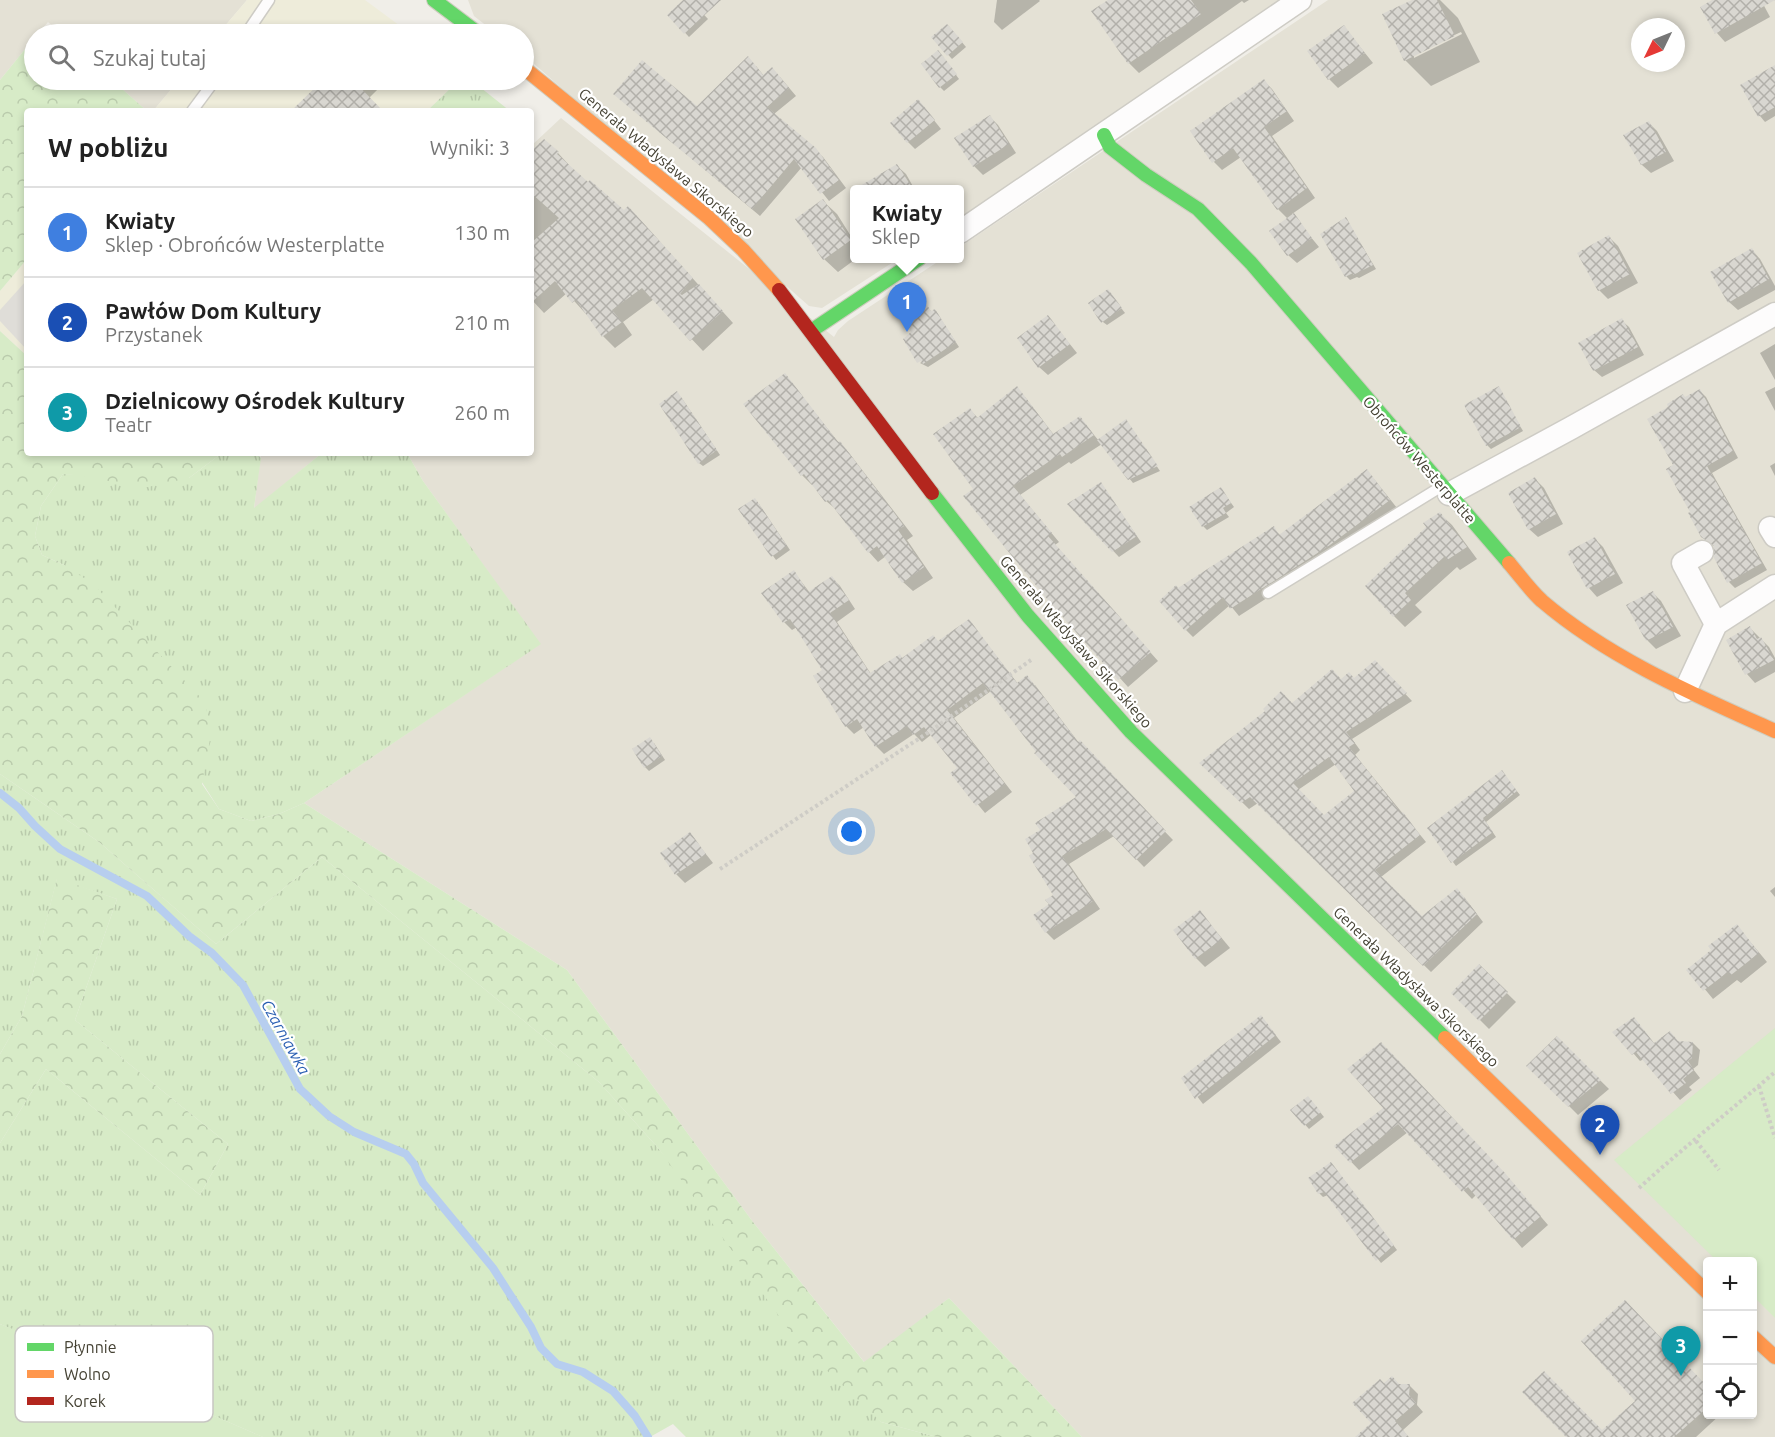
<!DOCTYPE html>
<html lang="pl">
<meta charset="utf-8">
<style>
body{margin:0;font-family:Ubuntu,sans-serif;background:#f6f6f6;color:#222}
.controls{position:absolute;right:18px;bottom:18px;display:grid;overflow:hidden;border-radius:6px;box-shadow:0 3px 9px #0003}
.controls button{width:54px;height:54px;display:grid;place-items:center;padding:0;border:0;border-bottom:2px solid #e0e0e0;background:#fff;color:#222;font:30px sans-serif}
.compass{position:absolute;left:1631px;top:18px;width:54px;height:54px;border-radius:50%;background:#fff;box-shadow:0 3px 9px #0003;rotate:227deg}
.you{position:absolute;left:852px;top:832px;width:21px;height:21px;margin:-15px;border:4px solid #fff;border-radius:50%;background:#1a73e8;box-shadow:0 0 0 9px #1a73e833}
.badge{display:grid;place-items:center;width:39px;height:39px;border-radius:50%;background:#817e73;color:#fff;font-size:20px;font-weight:700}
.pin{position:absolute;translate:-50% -50px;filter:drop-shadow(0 2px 3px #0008)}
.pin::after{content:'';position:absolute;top:32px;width:21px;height:18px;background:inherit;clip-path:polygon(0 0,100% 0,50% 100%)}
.popup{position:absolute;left:850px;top:185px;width:114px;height:78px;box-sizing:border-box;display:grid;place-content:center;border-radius:6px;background:#fff;filter:drop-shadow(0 2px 4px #0005);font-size:20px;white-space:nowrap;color:#767676}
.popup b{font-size:22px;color:#222}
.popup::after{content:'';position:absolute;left:50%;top:100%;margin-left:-12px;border:12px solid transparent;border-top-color:#fff}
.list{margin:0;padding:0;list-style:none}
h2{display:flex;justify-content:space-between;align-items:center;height:78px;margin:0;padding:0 24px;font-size:26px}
h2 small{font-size:20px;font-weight:400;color:#767676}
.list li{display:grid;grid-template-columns:39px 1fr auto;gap:18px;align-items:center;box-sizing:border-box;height:90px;padding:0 24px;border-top:2px solid #e0e0e0}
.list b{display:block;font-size:22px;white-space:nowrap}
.list p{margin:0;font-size:20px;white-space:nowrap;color:#767676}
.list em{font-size:20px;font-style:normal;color:#767676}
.icon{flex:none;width:33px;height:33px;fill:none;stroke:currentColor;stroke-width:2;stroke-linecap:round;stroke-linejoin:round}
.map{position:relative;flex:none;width:1775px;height:1437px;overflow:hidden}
.search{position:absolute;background:#fff;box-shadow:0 3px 9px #0003;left:24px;top:24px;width:510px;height:66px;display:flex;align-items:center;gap:15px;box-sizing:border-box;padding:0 21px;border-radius:33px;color:#767676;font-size:22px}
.panel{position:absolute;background:#fff;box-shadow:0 3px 9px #0003;left:24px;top:108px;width:510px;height:348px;border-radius:6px}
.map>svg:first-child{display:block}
</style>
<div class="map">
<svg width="1775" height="1437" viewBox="0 0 1775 1437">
<defs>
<pattern id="grass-tufts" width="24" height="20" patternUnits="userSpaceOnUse" patternTransform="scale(1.5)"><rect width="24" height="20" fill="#d7ebc7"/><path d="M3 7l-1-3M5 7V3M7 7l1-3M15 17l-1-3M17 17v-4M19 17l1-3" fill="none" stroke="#bacbac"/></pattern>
<pattern id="forest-crowns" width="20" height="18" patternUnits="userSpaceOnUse" patternTransform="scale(1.5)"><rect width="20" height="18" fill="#d7ebc7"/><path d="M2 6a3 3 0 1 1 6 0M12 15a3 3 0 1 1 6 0" fill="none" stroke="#bacbac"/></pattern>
<pattern id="building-cross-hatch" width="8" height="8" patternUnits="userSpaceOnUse" patternTransform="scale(1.5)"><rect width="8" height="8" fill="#d9d7d1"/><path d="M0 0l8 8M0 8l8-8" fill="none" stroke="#b2b0aa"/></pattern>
</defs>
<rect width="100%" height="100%" fill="#f0eee8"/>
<g fill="#e4e1d5" fill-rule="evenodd">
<polygon points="0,0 247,0 218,34 62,34 48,22 38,34 34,34 34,38 0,80"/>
<polygon points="468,0 1283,0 960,218 960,190 854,190 854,258 898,259 822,308 809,306 524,55 524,34 497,34 474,16"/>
<path d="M1328,0h447v1437h-693l-133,-139 -84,65 -112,-141 -186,-252 -263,-167 236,-159 -117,-163 -16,-28h124v-307l30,-28 273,219 4,-7 10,-9 94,-62 18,-1v-11zM1640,27h36v36h-36zM1708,1262h44v152h-44z"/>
<polygon points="112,80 179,80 153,111 147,111"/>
<polygon points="261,453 322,453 254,509"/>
</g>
<g fill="#eeecda">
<polygon points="247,0 365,0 411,34 218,34"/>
<polygon points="179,80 459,80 427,111 153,111"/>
<polygon points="27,259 27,356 0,331 0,291"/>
</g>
<g fill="url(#grass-tufts)">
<polygon points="459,80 471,80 510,111 427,111"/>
<polygon points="222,453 256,453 261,458 254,508 322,453 407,453 423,481 541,644 304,803 279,814 251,821 219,809 64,565 42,555 35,536 41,506 63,474 189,478"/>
<polygon points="0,774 99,842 216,944 322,857 599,1082 659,1149 881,1422 937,1437 686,1437 673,1424 650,1437 263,1437 0,1324 0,1143 46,1069 200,1195 228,1144 75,1020 117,899 57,879 22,1016 0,1054"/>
</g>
<g fill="url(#forest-crowns)">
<polygon points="34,38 34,80 112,80 147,111 27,111 27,259 0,291 0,80"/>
<polygon points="0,331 27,356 27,453 222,453 189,478 143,488 84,476 63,474 41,506 35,536 42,555 64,565 93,584 203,700 212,728 202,784 219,809 251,821 279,814 304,803 567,970 753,1222 864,1362 949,1298 1082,1437 937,1437 881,1422 799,1344 659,1149 599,1082 322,857 216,944 99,842 0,774"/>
<polygon points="57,878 117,899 75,1020 228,1144 200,1195 46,1069 0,1143 0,1054 22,1016"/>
</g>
<g fill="#d7ebc7">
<polygon points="1775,1028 1775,1318 1753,1296 1752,1262 1717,1261 1614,1160"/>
<polygon points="0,1324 20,1332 263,1437 0,1437"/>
</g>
<polygon fill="#dfddd8" points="27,280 27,350 0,321 0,310"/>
<g fill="#0003" fill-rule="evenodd">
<polygon points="685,0 690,0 708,19 689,37 669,15"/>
<polygon points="997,0 1039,0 1040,1 1002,30 994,22"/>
<polygon points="1110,0 1249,0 1244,3 1242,1 1139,73 1129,63 1093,12"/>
<path d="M1416,0h24l18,18 22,44 -49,24 -26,-26zM1461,32l1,2 -48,24v-4z"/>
<polygon points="1715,0 1761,0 1770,17 1725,42 1717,33"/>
<polygon points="1344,27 1373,63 1338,88 1329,79"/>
<polygon points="951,29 966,47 952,59 933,38"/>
<polygon points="942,56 959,79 944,91 940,87"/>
<polygon points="756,66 764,76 780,77 796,96 774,114 823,157 846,188 829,201 802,167 760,216 615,94 697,108"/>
<polygon points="1775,67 1775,116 1765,122 1760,116"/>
<polygon points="325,80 369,80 378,89 369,98 382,111 293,111"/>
<polygon points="1264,81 1272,89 1294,121 1272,136 1315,198 1292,214 1319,247 1297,263 1288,255 1288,219 1278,209 1241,157 1222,170 1214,162"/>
<polygon points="925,109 941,129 915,149 908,142"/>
<polygon points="990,117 998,125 1016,153 983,175 974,166 956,138"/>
<polygon points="1649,123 1657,131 1674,161 1651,173 1642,165 1625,136"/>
<polygon points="531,153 558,153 569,165 568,166 624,212 640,220 733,323 703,351 654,299 623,322 632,335 615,348 603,336 586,312 585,313 567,293 544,313 531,299"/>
<polygon points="897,166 906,174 915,190 873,190 869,183"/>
<polygon points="823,201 837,214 854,241 854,258 857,258 838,272 824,259"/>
<polygon points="1346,219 1376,269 1359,278 1357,277 1350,280 1346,276"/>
<polygon points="1609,237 1618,246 1638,283 1608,299 1599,290 1579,253"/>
<polygon points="1752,250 1760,259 1775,286 1775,290 1738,310 1729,302"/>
<polygon points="1108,291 1125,313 1107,325 1103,322"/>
<polygon points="927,307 932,312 938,315 959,347 928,367 920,363 928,358"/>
<polygon points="1048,317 1077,353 1048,375 1039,367"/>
<polygon points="1621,320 1629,327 1644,355 1602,377 1594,370"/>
<polygon points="1775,344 1775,380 1760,353"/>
<polygon points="785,375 839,443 849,453 913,536 907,540 933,578 913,591 903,582 886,556 878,562 869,552 837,510 826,501 813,484 812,485 802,475"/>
<polygon points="1775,387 1775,411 1765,392"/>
<polygon points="1498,388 1523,431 1491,449 1487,445"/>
<polygon points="1700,391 1706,397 1738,458 1712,473 1767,570 1735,588 1729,582 1715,547 1709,543 1693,512 1675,465 1686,399"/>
<polygon points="681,397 720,455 703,466 699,463"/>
<polygon points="1025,397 1054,435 1080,418 1099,441 1129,425 1160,471 1133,483 1102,444 1071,464 1069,462 1020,495 1059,542 1055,545 1158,661 1128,687 1073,626 975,489 970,410 978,418"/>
<polygon points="1775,463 1775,476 1770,466"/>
<polygon points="1374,479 1397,508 1338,552 1239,616 1230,605 1193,637 1186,630 1178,589 1273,528 1281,536"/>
<polygon points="1535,479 1544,488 1563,524 1538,537 1529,529"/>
<polygon points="1101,484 1141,542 1119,557 1070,505"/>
<polygon points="1224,493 1234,507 1226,513 1229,517 1207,530 1203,526"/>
<polygon points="759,504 790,550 776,560 740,510"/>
<polygon points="1440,514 1452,525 1477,559 1460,570 1457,567 1415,605 1422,612 1405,627 1394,616"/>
<polygon points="1595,539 1603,547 1623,583 1597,597 1589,588"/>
<polygon points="794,572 810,593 832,578 840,586 855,609 837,622 871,674 939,643 969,621 1018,684 1035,685 1079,743 1173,840 1144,867 1114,836 1069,864 1100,909 1054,940 1046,932 1051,905 1055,895 1035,853 1042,830 1078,798 1038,752 991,691 954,718 1012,792 985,813 952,773 959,769 932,734 922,742 914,734 884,754 876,746 864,727 854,734 846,726 815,677 824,670 797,627 792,630 784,622"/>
<polygon points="1653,593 1661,601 1681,636 1656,649 1648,641 1628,606"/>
<polygon points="1750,628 1769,647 1775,658 1775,672 1755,683 1747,674 1728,640"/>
<path d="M1375,662l37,39 -60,38 8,11 -5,5 71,87 -45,35 41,41 42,-21 19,25 -52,50 -173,-169 -9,6 -47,-46 91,-58 49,-24 13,-1zM1336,764l20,27 -32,26 -26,-27z"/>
<polygon points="654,743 665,760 649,771 645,767"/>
<polygon points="1505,776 1520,795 1486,822 1496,837 1456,866 1453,862"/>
<polygon points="690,834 713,863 685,883 676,874"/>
<polygon points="1775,887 1775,897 1770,891"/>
<polygon points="1200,912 1230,948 1205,967 1196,958"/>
<polygon points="1737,926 1767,962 1741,983 1737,980 1713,999 1689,970 1713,950"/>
<polygon points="1479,966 1516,1002 1489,1029 1453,993"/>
<polygon points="1266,1023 1281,1042 1203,1104 1183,1078"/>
<polygon points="1615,1032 1655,1045 1693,1043 1700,1050 1698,1065 1693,1069 1700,1078 1689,1087 1692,1090 1680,1100 1644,1059 1640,1061"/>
<polygon points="1557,1038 1609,1089 1578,1115 1529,1066"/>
<polygon points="1312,1102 1324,1117 1309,1129 1293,1111"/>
<polygon points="1385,1108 1513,1184 1548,1225 1522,1248 1476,1195 1472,1199 1408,1132 1359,1170 1336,1146"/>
<polygon points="1335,1168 1397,1250 1381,1263 1328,1195 1323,1197 1319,1193"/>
<polygon points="1625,1302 1708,1388 1708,1414 1721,1414 1696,1437 1568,1437 1602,1432 1637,1401"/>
<polygon points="1399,1385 1409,1385 1418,1394 1417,1405 1423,1412 1403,1430 1408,1437 1376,1437 1373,1423"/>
</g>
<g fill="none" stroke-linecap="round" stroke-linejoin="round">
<polyline stroke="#b7ceef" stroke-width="8" points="0,793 19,808 35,826 60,849 147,896 189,936 212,953 243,985 300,1089 329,1116 354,1132 406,1154 414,1164 423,1183 493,1268 531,1327 541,1348 557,1364 583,1372 613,1391 635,1416 648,1437"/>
</g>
<g fill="url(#building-cross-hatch)" fill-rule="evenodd">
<polygon points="683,0 721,0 684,34 667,15"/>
<polygon points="1108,0 1191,0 1201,14 1128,64 1091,11"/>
<polygon points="1412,0 1437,0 1455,36 1404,61 1382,14"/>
<polygon points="1712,0 1775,0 1715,34 1700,7"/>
<polygon points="947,24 963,42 947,56 931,37"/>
<polygon points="1344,25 1365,53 1328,80 1307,51"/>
<polygon points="938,50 957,74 939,88 921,64"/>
<polygon points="748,56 763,75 772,67 789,88 767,107 816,148 839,180 820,194 794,159 752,209 613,94 642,60 697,106"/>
<polygon points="1775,65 1775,107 1758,117 1740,85"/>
<polygon points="1264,79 1287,111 1264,127 1307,188 1277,210 1233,148 1212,163 1190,131"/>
<polygon points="323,80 353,80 383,111 291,111"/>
<polygon points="918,99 935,120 907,143 890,123"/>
<polygon points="990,115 1009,144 973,167 954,138"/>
<polygon points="1649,121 1666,152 1641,165 1623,135"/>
<polygon points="544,139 559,152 557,154 588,182 590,180 624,210 628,206 693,278 680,294 682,295 699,284 723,311 690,341 642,288 612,310 622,322 602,337 576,300 572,303 555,281 531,303 531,243 559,218 531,193 531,151"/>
<polygon points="897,164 913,189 855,189"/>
<polygon points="823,199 851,240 823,260 795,219"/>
<polygon points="1294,213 1312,238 1287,256 1269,231"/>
<polygon points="1346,217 1373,265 1353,275 1353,273 1345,277 1320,234"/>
<polygon points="1609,235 1630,274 1598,291 1577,253"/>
<polygon points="1752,248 1769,279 1728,303 1710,272"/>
<polygon points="1108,289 1122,308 1101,323 1088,303"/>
<polygon points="927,305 931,311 935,309 956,342 923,364 921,361 917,363 903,339 911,332 904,320"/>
<polygon points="1048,315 1070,344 1038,368 1017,338"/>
<polygon points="1622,318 1638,347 1593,371 1578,343"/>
<polygon points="785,373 838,442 840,441 904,526 898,530 924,567 902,583 877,546 868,553 828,500 825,502 804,474 801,476 743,404"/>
<polygon points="1017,386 1053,434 1080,416 1094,435 1062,457 1060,454 1013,486 1052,533 1048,536 1151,652 1118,680 1047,599 963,496 973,489 933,434 970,408 977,418"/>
<polygon points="1499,386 1521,427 1486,446 1464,405"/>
<polygon points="1700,389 1733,451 1707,466 1762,563 1727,583 1714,558 1714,546 1701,537 1688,513 1690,512 1666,469 1673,465 1647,419 1668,407 1667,404 1683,394 1685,397"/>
<polygon points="677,391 717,450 698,464 659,404"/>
<polygon points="1126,419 1158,466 1128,480 1097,440"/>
<polygon points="1367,469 1390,500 1330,545 1230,609 1223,597 1185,631 1159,601 1176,585 1178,588 1274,526 1279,535"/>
<polygon points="1535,477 1556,514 1528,530 1508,493"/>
<polygon points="1101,482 1137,536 1112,552 1067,504"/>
<polygon points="1221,487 1231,503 1223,508 1226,513 1202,527 1189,507"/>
<polygon points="755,498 787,546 771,557 738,509"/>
<polygon points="1440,512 1467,547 1447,560 1445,556 1405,593 1411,600 1393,617 1365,586 1426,527 1423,523"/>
<polygon points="1595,537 1615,574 1587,589 1567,552"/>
<polygon points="794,570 808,592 832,576 849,600 830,613 870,673 900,654 902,658 933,635 938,641 969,619 1017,683 1027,675 1078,742 1080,740 1166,831 1136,860 1106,829 1062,856 1093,901 1045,933 1033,915 1049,904 1045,900 1053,895 1029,856 1033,853 1025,839 1040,830 1035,823 1076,797 1034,753 1036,752 983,683 947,710 1005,784 976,806 950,773 957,768 924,727 913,735 907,726 875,747 857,719 845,727 813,676 822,670 790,619 783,623 761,593"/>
<polygon points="1653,591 1673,627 1646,641 1626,605"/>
<polygon points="1750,626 1757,639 1761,637 1774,660 1745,675 1726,640"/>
<path d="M1375,660l32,33 -61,39 9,11 -6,4 52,66 2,-1 17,23 -45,35 47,46 35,-28 20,26 -54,52 -173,-169 -9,6 -42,-40 66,-52 -2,-2 18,-18 11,12 40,-34 9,10 8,-7 5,6zM1329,757l25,34 -30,24 -31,-32z"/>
<polygon points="650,737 662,756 644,768 632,749"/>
<polygon points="1502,770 1517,791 1483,818 1493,832 1451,863 1427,828"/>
<polygon points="690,832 706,854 675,875 660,853"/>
<polygon points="1200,910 1222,939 1195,959 1173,930"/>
<polygon points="1737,924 1759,953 1731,975 1728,972 1703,991 1686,970 1711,950 1708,946"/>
<polygon points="1479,964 1508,992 1479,1021 1451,993"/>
<polygon points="1261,1015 1276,1035 1195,1099 1181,1078"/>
<polygon points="1634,1017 1654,1043 1670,1031 1678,1041 1693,1042 1692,1058 1688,1061 1694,1070 1683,1079 1686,1083 1671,1094 1636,1052 1632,1055 1612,1032"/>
<polygon points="1557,1036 1601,1080 1568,1107 1526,1066"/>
<polygon points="1381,1042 1505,1173 1541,1216 1513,1240 1468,1187 1462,1192 1398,1124 1350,1163 1334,1146 1383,1108 1347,1069"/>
<polygon points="1308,1096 1321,1112 1304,1126 1290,1110"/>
<polygon points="1331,1162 1394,1245 1376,1261 1324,1192 1318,1194 1308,1178"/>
<polygon points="1625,1300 1707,1386 1707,1408 1674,1437 1566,1437 1522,1392 1544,1371 1602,1430 1635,1401 1581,1341"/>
<polygon points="1392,1376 1399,1384 1410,1384 1409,1395 1416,1403 1395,1421 1409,1437 1355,1437 1371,1423 1352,1403 1380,1379 1384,1383"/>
</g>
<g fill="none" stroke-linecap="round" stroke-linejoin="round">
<g stroke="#ceccc5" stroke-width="13">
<g id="lane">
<polyline points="246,34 269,0"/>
<polyline points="192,111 215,80"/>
<polyline points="1268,593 1439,488"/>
</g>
</g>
<g stroke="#ceccc5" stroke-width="25">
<g id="street">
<polyline points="960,232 1300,0"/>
<polyline points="1449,494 1571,428 1775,314"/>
<polyline points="1770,528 1775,536"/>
<polyline points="1702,552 1683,563 1716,624"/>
<polyline points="1685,691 1716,624 1775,586"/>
</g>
</g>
<g stroke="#cfcdbf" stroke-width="16">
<g id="fast">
<polyline points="434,0 479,34"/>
<polyline points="1104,135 1110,147 1146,175 1198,209 1251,263 1509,563"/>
<polyline points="811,331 920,258"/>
<polyline points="932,493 1028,616 1131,732 1445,1038"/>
</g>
</g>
<g stroke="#cfcdbf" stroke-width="16">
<g id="slow">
<polyline points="524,68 708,217 743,250 779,290"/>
<path d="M1509,563c11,13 21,27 33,38 68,58 153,94 233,130"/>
<polyline points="1445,1038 1708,1293"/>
<polyline points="1752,1336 1775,1357"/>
</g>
</g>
<g stroke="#cfcdbf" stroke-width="16">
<polyline id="jam" points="779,290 932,493"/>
</g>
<g stroke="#ceccc6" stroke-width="4" stroke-dasharray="3 3" stroke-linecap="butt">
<polyline points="415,34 421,28"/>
<polyline points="361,88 369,80"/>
<polyline points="720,869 929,732 1031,660"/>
<polyline points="1759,1086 1775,1138"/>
<polyline points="1696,1141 1719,1170"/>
<path d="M1639,1188c44,-40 91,-77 136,-116"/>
</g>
<use href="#lane" stroke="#fdfcfc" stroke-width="10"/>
<use href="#street" stroke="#fdfcfc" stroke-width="22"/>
<use href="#fast" stroke="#63d668" stroke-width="14"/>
<use href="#slow" stroke="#ff974d" stroke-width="14"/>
<use href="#jam" stroke="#b3261e" stroke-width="14"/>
</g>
<g text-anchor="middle" stroke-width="4.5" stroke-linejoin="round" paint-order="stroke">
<g font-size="15" fill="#454234" stroke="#fff">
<text transform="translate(666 163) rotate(40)" y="5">Generała Władysława Sikorskiego</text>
<text transform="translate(1419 460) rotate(49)" y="5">Obrońców Westerplatte</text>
<text transform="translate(1076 642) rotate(49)" y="5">Generała Władysława Sikorskiego</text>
<text transform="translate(1416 987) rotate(44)" y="5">Generała Władysława Sikorskiego</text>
</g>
<g font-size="16" font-style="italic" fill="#2b60b3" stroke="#fff">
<text transform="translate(286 1037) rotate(61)" y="6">Czarniawka</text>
</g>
</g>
<rect x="15" y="1326" width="198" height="96" rx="9" fill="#fff" stroke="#c7c6c2" stroke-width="1.5"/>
<rect x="27" y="1343" width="27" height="8" fill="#63d668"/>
<rect x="27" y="1370" width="27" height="8" fill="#ff974d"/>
<rect x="27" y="1397" width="27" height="8" fill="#b3261e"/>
<g font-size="16" fill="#454234">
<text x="64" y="1353">Płynnie</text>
<text x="64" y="1380">Wolno</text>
<text x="64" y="1407">Korek</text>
</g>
</svg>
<div class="controls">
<button>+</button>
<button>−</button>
<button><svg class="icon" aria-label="locate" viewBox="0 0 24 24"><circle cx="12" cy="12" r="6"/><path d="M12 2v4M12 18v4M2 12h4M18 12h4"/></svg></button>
</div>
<svg class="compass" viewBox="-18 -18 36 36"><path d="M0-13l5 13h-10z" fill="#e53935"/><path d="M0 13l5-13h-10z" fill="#767676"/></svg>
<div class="you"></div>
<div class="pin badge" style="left:907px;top:332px;background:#3f7fe0">1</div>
<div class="popup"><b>Kwiaty</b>Sklep</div>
<div class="pin badge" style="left:1600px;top:1155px;background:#1a4fb4">2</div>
<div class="pin badge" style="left:1681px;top:1376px;background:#0f9aa8">3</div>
<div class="search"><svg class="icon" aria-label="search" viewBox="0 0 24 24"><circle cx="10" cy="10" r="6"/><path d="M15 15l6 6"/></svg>Szukaj tutaj</div>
<section class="panel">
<h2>W pobliżu<small>Wyniki: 3</small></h2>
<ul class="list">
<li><span class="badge" style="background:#3f7fe0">1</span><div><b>Kwiaty</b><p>Sklep · Obrońców Westerplatte</p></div><em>130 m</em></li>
<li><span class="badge" style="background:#1a4fb4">2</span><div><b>Pawłów Dom Kultury</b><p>Przystanek</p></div><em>210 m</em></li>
<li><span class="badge" style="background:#0f9aa8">3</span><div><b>Dzielnicowy Ośrodek Kultury</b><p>Teatr</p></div><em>260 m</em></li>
</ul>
</section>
</div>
